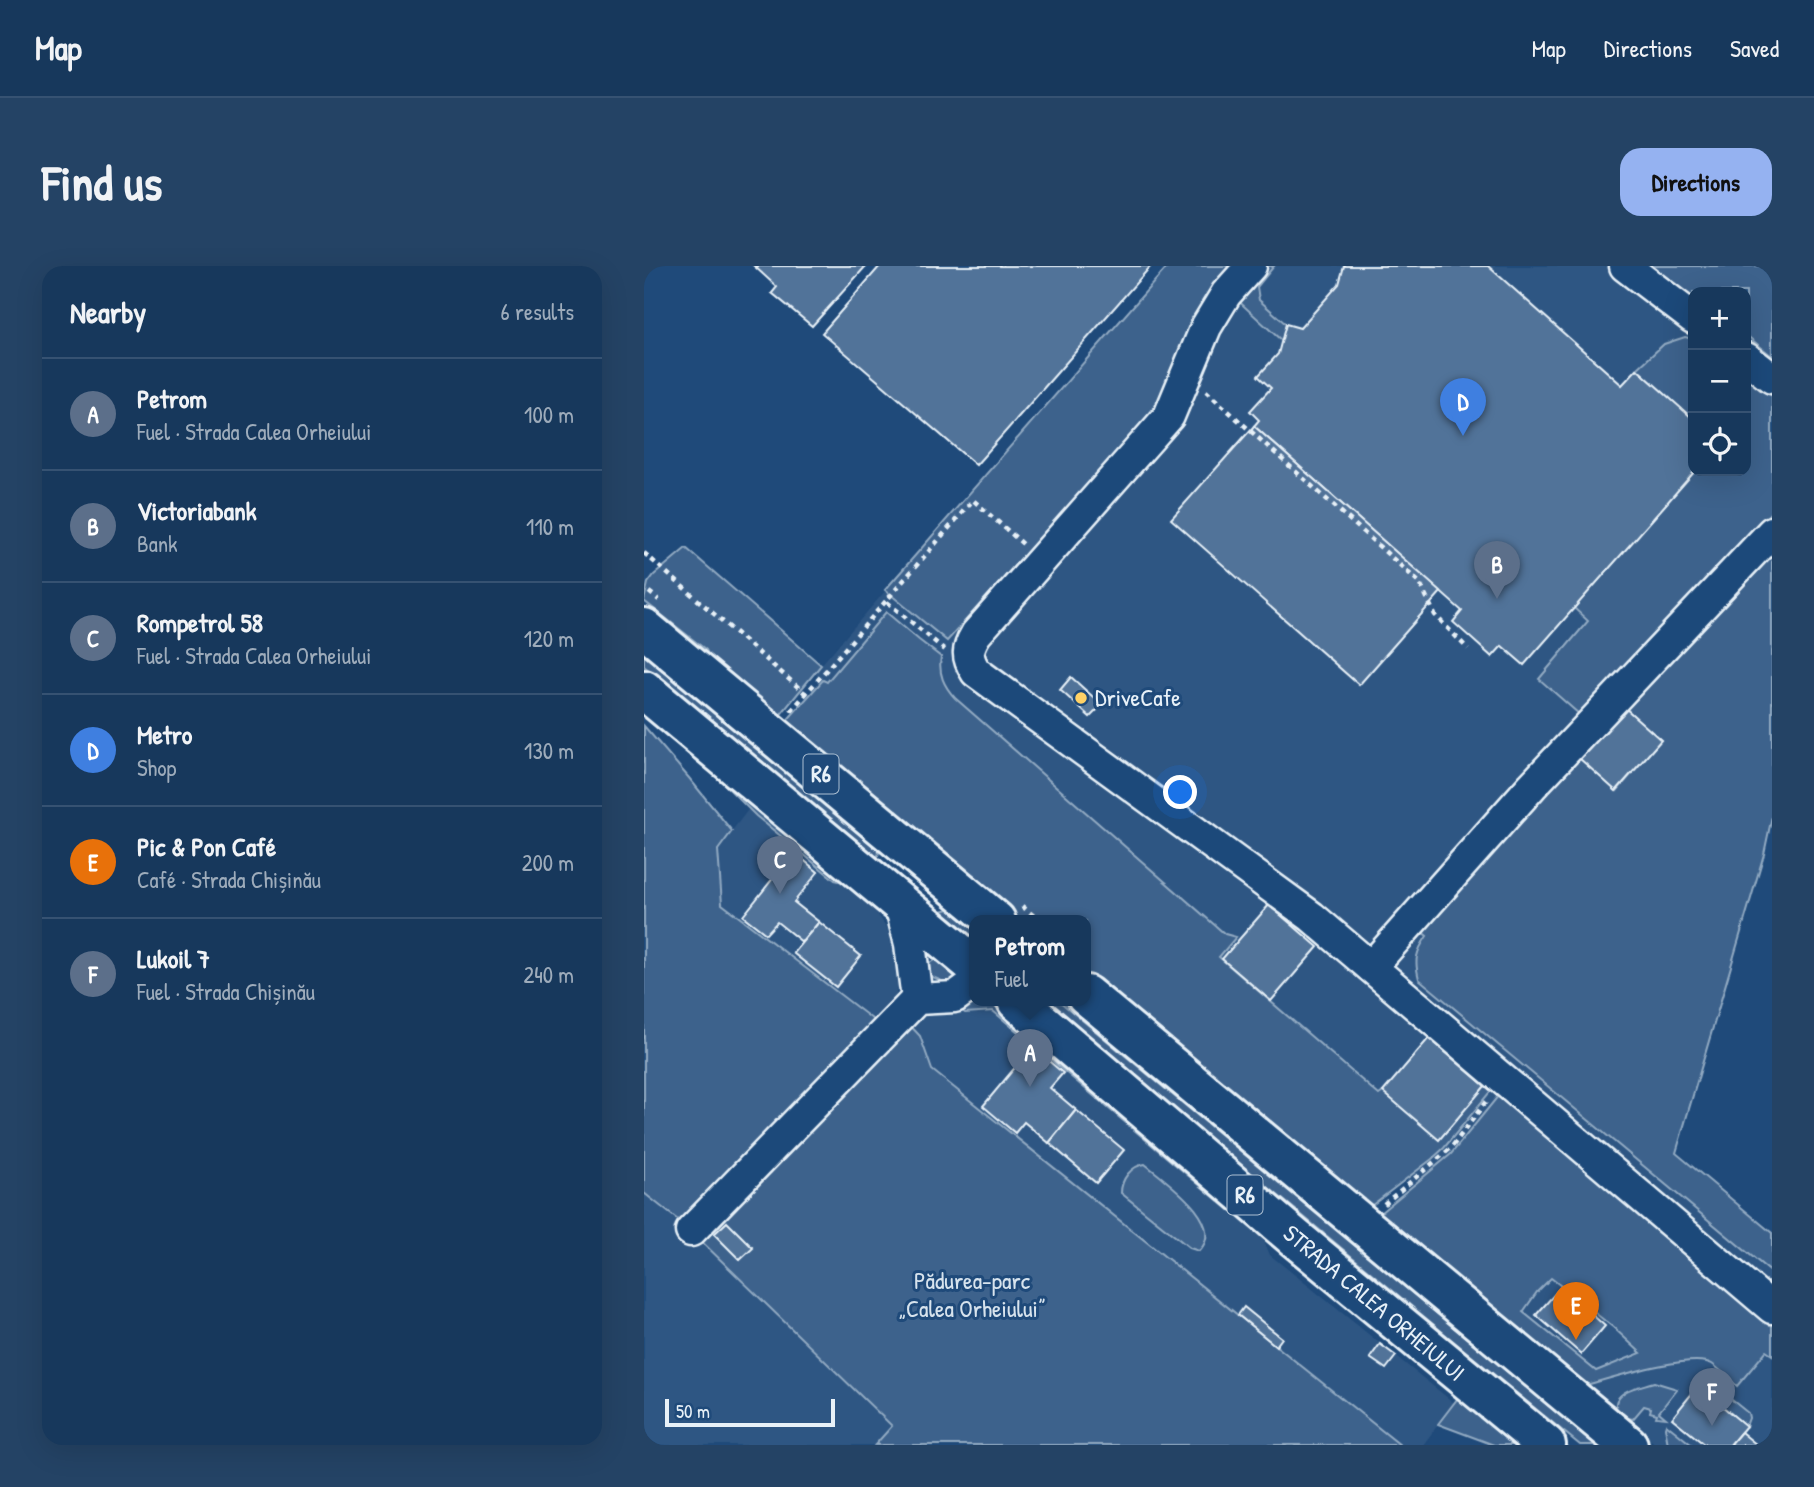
<!DOCTYPE html>
<meta charset="utf-8">
<style>
body{margin:0;font-family:"Patrick Hand",sans-serif;background:#244365;color:#f1f3f6}
.controls{position:absolute;right:21px;top:21px;display:grid;overflow:hidden;border-radius:14px;box-shadow:0 7px 28px #0002}
.controls button{width:63px;height:63px;display:grid;place-items:center;padding:0;border:0;border-bottom:2px solid #365272;background:#17385c;color:#f1f3f6;font:35px sans-serif}
.scale{position:absolute;left:21px;bottom:18px;width:170px;box-sizing:border-box;padding-left:7px;border:4px solid #e8f1f8;border-top:0;font-size:19px;line-height:24px;white-space:nowrap;color:#e8f1f8;-webkit-text-stroke:5px #1f4a7a;paint-order:stroke}
.you{position:absolute;left:537px;top:527px;width:24px;height:24px;margin:-18px;border:5px solid #fff;border-radius:50%;background:#1a73e8;box-shadow:0 0 0 10px #1a73e833}
.badge{display:grid;place-items:center;width:46px;height:46px;border-radius:50%;background:#95b2f1;color:#fff;font-size:23px;font-weight:700}
.pin{position:absolute;translate:-50% -58px;filter:drop-shadow(0 2px 4px #0008)}
.pin::after{content:'';position:absolute;top:37px;width:24px;height:21px;background:inherit;clip-path:polygon(0 0,100% 0,50% 100%)}
.popup{position:absolute;left:325px;top:649px;width:122px;height:91px;box-sizing:border-box;display:grid;place-content:center;border-radius:14px;background:#17385c;filter:drop-shadow(0 2px 5px #0005);font-size:23px;white-space:nowrap;color:#9eacbb}
.popup b{font-size:26px;color:#f1f3f6}
.popup::after{content:'';position:absolute;left:50%;top:100%;margin-left:-14px;border:14px solid transparent;border-top-color:#17385c}
.list{margin:0;padding:0;list-style:none}
h2{display:flex;justify-content:space-between;align-items:center;height:91px;margin:0;padding:0 28px;font-size:30px}
h2 small{font-size:23px;font-weight:400;color:#9eacbb}
.list li{display:grid;grid-template-columns:46px 1fr auto;gap:21px;align-items:center;box-sizing:border-box;height:112px;padding:0 28px;border-top:2px solid #365272}
.list b{display:block;font-size:26px;white-space:nowrap}
.list p{margin:0;font-size:23px;white-space:nowrap;color:#9eacbb}
.list em{font-size:23px;font-style:normal;color:#9eacbb}
.icon{flex:none;width:38px;height:38px;fill:none;stroke:currentColor;stroke-width:2;stroke-linecap:round;stroke-linejoin:round}
.map{position:relative;flex:none;width:1128px;height:1179px;overflow:hidden;border-radius:21px}
header{display:flex;align-items:center;gap:42px;box-sizing:border-box;height:98px;padding:0 35px;background:#17385c;border-bottom:2px solid #365272}
header strong{font-size:33px}
nav{display:flex;gap:38px;margin-inline-start:auto;font-size:24px}
.intro{display:flex;align-items:center;justify-content:space-between;box-sizing:border-box;height:168px;padding:0 42px}
h1{margin:0;font-size:49px}
.button{padding:18px 32px;border-radius:21px;background:#95b2f1;color:#111;font-size:24px;font-weight:700}
main{display:flex;gap:42px;padding:0 42px}
aside{flex:1;background:#17385c;border-radius:21px;box-shadow:0 7px 28px #0002}
.map>svg:first-child{display:block}
</style>
<header>
<strong>Map</strong>
<nav><a>Map</a><a>Directions</a><a>Saved</a></nav>
</header>
<div class="intro"><h1>Find us</h1><a class="button">Directions</a></div>
<main>
<aside>
<h2>Nearby<small>6 results</small></h2>
<ul class="list">
<li><span class="badge" style="background:#5c6f8a">A</span><div><b>Petrom</b><p>Fuel · Strada Calea Orheiului</p></div><em>100 m</em></li>
<li><span class="badge" style="background:#5c6f8a">B</span><div><b>Victoriabank</b><p>Bank</p></div><em>110 m</em></li>
<li><span class="badge" style="background:#5c6f8a">C</span><div><b>Rompetrol 58</b><p>Fuel · Strada Calea Orheiului</p></div><em>120 m</em></li>
<li><span class="badge" style="background:#3f7fe0">D</span><div><b>Metro</b><p>Shop</p></div><em>130 m</em></li>
<li><span class="badge" style="background:#e8710a">E</span><div><b>Pic &amp; Pon Café</b><p>Café · Strada Chișinău</p></div><em>200 m</em></li>
<li><span class="badge" style="background:#5c6f8a">F</span><div><b>Lukoil 7</b><p>Fuel · Strada Chișinău</p></div><em>240 m</em></li>
</ul>
</aside>
<div class="map">
<svg width="1128" height="1179" viewBox="0 0 1128 1179">
<rect width="100%" height="100%" fill="#1f4a7a"/>
<filter id="ink" filterUnits="userSpaceOnUse"><feTurbulence type="fractalNoise" baseFrequency=".0143" numOctaves="2"/><feDisplacementMap in="SourceGraphic" scale="14" xChannelSelector="R" yChannelSelector="G"/><feConvolveMatrix kernelMatrix="1 2 1 2 8 2 1 2 1" color-interpolation-filters="sRGB"/></filter>
<g filter="url(#ink)">
<g fill="#2e5683" fill-rule="evenodd">
<path d="M524,0h599l5,4v546l-8,38 -88,299 96,80v212h-115l-74,-59 23,-6 -83,-68 14,-20 -723,-619zM1049,26h53v179h-53z"/>
<polygon points="107,540 227,639 243,662 254,700 254,718 251,733 232,756 78,638 74,583"/>
<polygon points="316,735 341,736 352,741 613,959 626,989 810,1137 779,1179 756,1179 288,804 276,770 263,756"/>
<polygon points="0,927 55,972 248,1161 231,1179 0,1179"/>
</g>
<g fill="#3c628c" stroke="#92aac2" stroke-width="2" fill-rule="evenodd">
<polygon points="524,0 593,0 527,110 512,139 495,161 303,375 241,324"/>
<polygon points="618,0 630,0 613,21 615,34 642,58 638,75 590,31"/>
<polygon points="1007,0 1123,0 1128,4 1128,90 1102,69 1102,26 1049,26 1049,32"/>
<polygon points="1041,71 1049,73 1049,150 1048,152 993,103 1020,78"/>
<polygon points="1102,106 1128,130 1128,245 935,448 895,413 944,355 930,342 1051,205 1102,205"/>
<polygon points="42,282 177,399 133,453 70,401 62,384 0,335 4,317 10,309"/>
<path d="M1128,284v266l-8,38 -88,299 96,80v40l-353,-294c-5,-19 -3,-27 8,-43l-6,-5 158,-173 38,33 44,-51 -37,-33z"/>
<path d="M242,346l33,28 22,17c-3,17 3,29 14,41l270,236 11,3 -17,20 160,138 4,-3 56,47 49,-57 6,5 -50,61 -12,11 -65,50 -281,-233v-55h-67l-236,-196 40,-45 4,2z"/>
<polygon points="0,388 234,583 235,586 234,590 228,590 0,400"/>
<polygon points="0,460 45,512 88,565 74,584 78,638 232,756 39,958 0,927"/>
<polygon points="76,514 200,616 191,614 112,550"/>
<polygon points="305,643 330,664 330,677 293,646"/>
<polygon points="295,691 318,715 309,720 284,709 282,703 284,698"/>
<polygon points="330,735 341,736 352,741 613,959 610,965 349,745 321,747 313,741"/>
<polygon points="400,735 415,735 952,1179 936,1179 819,1083"/>
<polygon points="263,756 276,770 288,804 756,1179 231,1179 248,1160 55,973"/>
<path d="M859,824l269,227v38l-6,-4 -29,35c-8,-7 -16,-16 -25,-22 -20,-12 -104,15 -129,22l-209,-168 77,-64zM907,1012l63,50 27,25 -45,18 -73,-59 14,-20z"/>
<path d="M501,898c19,16 83,59 54,87l-9,-3 -69,-55c0,-14 10,-27 24,-29z"/>
<path d="M1010,1116l23,7 -18,23 7,6 -10,-1 1,-3 -7,-2 1,-4 -7,-2 -11,13c-17,-2 -24,-17 -8,-27 8,-5 20,-7 29,-10z"/>
<polygon points="1059,1117 1067,1117 1104,1147 1105,1152 1102,1160 1054,1120"/>
<polygon points="817,1128 878,1179 850,1179 794,1158"/>
<polygon points="1022,1158 1048,1179 1024,1179 1021,1161"/>
</g>
<g fill="#517399" stroke="#e8f1f8" stroke-width="2">
<polygon points="110,0 222,0 168,60 128,27 133,21"/>
<polygon points="236,0 507,0 332,199 178,67"/>
<polygon points="700,0 844,0 978,119 993,103 1048,152 1049,150 1049,205 1051,205 880,399 858,380 848,391 809,356 818,345 610,160 615,154 606,145 627,122 614,110 634,88 642,58 656,62 695,18"/>
<polygon points="610,160 797,326 715,419 527,253"/>
<polygon points="427,411 458,439 446,451 416,424"/>
<polygon points="980,441 1017,474 972,525 935,492"/>
<polygon points="150,586 174,606 150,636 175,656 158,676 133,656 122,668 99,650"/>
<polygon points="625,639 674,681 627,735 578,693"/>
<polygon points="175,656 217,690 192,721 149,687"/>
<polygon points="785,772 841,820 795,874 739,826"/>
<polygon points="388,781 419,807 406,822 432,844 405,877 380,856 371,867 339,840"/>
<polygon points="432,844 480,884 452,917 405,877"/>
<polygon points="83,956 109,982 96,994 70,968"/>
<polygon points="917,1021 961,1060 937,1088 892,1049"/>
<polygon points="600,1041 638,1072 632,1080 594,1049"/>
<polygon points="736,1078 752,1090 742,1103 726,1092"/>
<polygon points="1054,1120 1102,1160 1086,1179 1061,1179 1028,1152"/>
<polygon points="1097,1166 1113,1179 1086,1179"/>
</g>
<g fill="none" stroke-linecap="round" stroke-linejoin="round">
<g stroke="#e8f1f8" stroke-width="35">
<g id="minor">
<path d="M607,0l-25,28 -20,33 -37,89 -193,218c-9,15 -10,23 0,38l336,245 460,391"/>
<polyline points="981,0 1049,52"/>
<polyline points="1102,92 1128,112"/>
<polyline points="256,638 266,678 273,733"/>
<polyline points="727,701 888,520 1128,266"/>
<polyline points="47,965 273,733 311,731 330,717"/>
</g>
</g>
<g stroke="#e8f1f8" stroke-width="44">
<g id="highway">
<polyline points="0,362 352,655"/>
<polyline points="0,424 330,699"/>
<polyline points="442,729 984,1179"/>
<polyline points="373,735 651,972 902,1179"/>
</g>
</g>
<g stroke="#e8f1f8" stroke-width="4.5" stroke-dasharray="5 5" stroke-linecap="butt">
<polyline points="562,125 776,317 791,349 824,383"/>
<polyline points="0,287 162,428"/>
<polyline points="5,326 15,334"/>
<polyline points="243,336 301,384"/>
<polyline points="147,445 329,234 379,278"/>
<polyline points="378,640 396,655"/>
<polyline points="740,938 807,882 844,833"/>
</g>
<use href="#minor" stroke="#1f4a7a" stroke-width="30"/>
<use href="#highway" stroke="#1f4a7a" stroke-width="38"/>
</g>
</g>
<circle fill="#ffd166" stroke="#1f4a7a" stroke-width="2.5" cx="437" cy="432" r="7"/>
<g text-anchor="middle" stroke-width="6" stroke-linejoin="round" paint-order="stroke">
<g fill="#1f4a7a" stroke="#acbfd2" stroke-width="2">
<rect x="159.5" y="488.5" width="35" height="39" rx="5"/>
<rect x="583.5" y="909.5" width="35" height="39" rx="5"/>
</g>
<g font-size="23" font-weight="bold" fill="#e8f1f8">
<text x="177" y="516">R6</text>
<text x="601" y="937">R6</text>
</g>
<g font-size="24" fill="#e8f1f8" stroke="#1f4a7a" text-anchor="start">
<text x="451" y="440">DriveCafe</text>
</g>
<g font-size="24" fill="#d7e3ed" stroke="#1f4a7a">
<text x="328" y="1023">Pădurea-parc<tspan x="328" dy="28">„Calea Orheiului”</tspan></text>
</g>
<g font-size="24" fill="#e8f1f8" stroke="#1f4a7a">
<text transform="translate(730 1037) rotate(40)" y="8">STRADA CALEA ORHEIULUI</text>
</g>
</g>
</svg>
<div class="controls">
<button>+</button>
<button>−</button>
<button><svg class="icon" aria-label="locate" viewBox="0 0 24 24"><circle cx="12" cy="12" r="6"/><path d="M12 2v4M12 18v4M2 12h4M18 12h4"/></svg></button>
</div>
<div class="scale">50 m</div>
<div class="you"></div>
<div class="pin badge" style="left:386px;top:821px;background:#5c6f8a">A</div>
<div class="popup"><b>Petrom</b>Fuel</div>
<div class="pin badge" style="left:853px;top:333px;background:#5c6f8a">B</div>
<div class="pin badge" style="left:136px;top:628px;background:#5c6f8a">C</div>
<div class="pin badge" style="left:819px;top:170px;background:#3f7fe0">D</div>
<div class="pin badge" style="left:932px;top:1074px;background:#e8710a">E</div>
<div class="pin badge" style="left:1068px;top:1160px;background:#5c6f8a">F</div>
</div>
</main>
